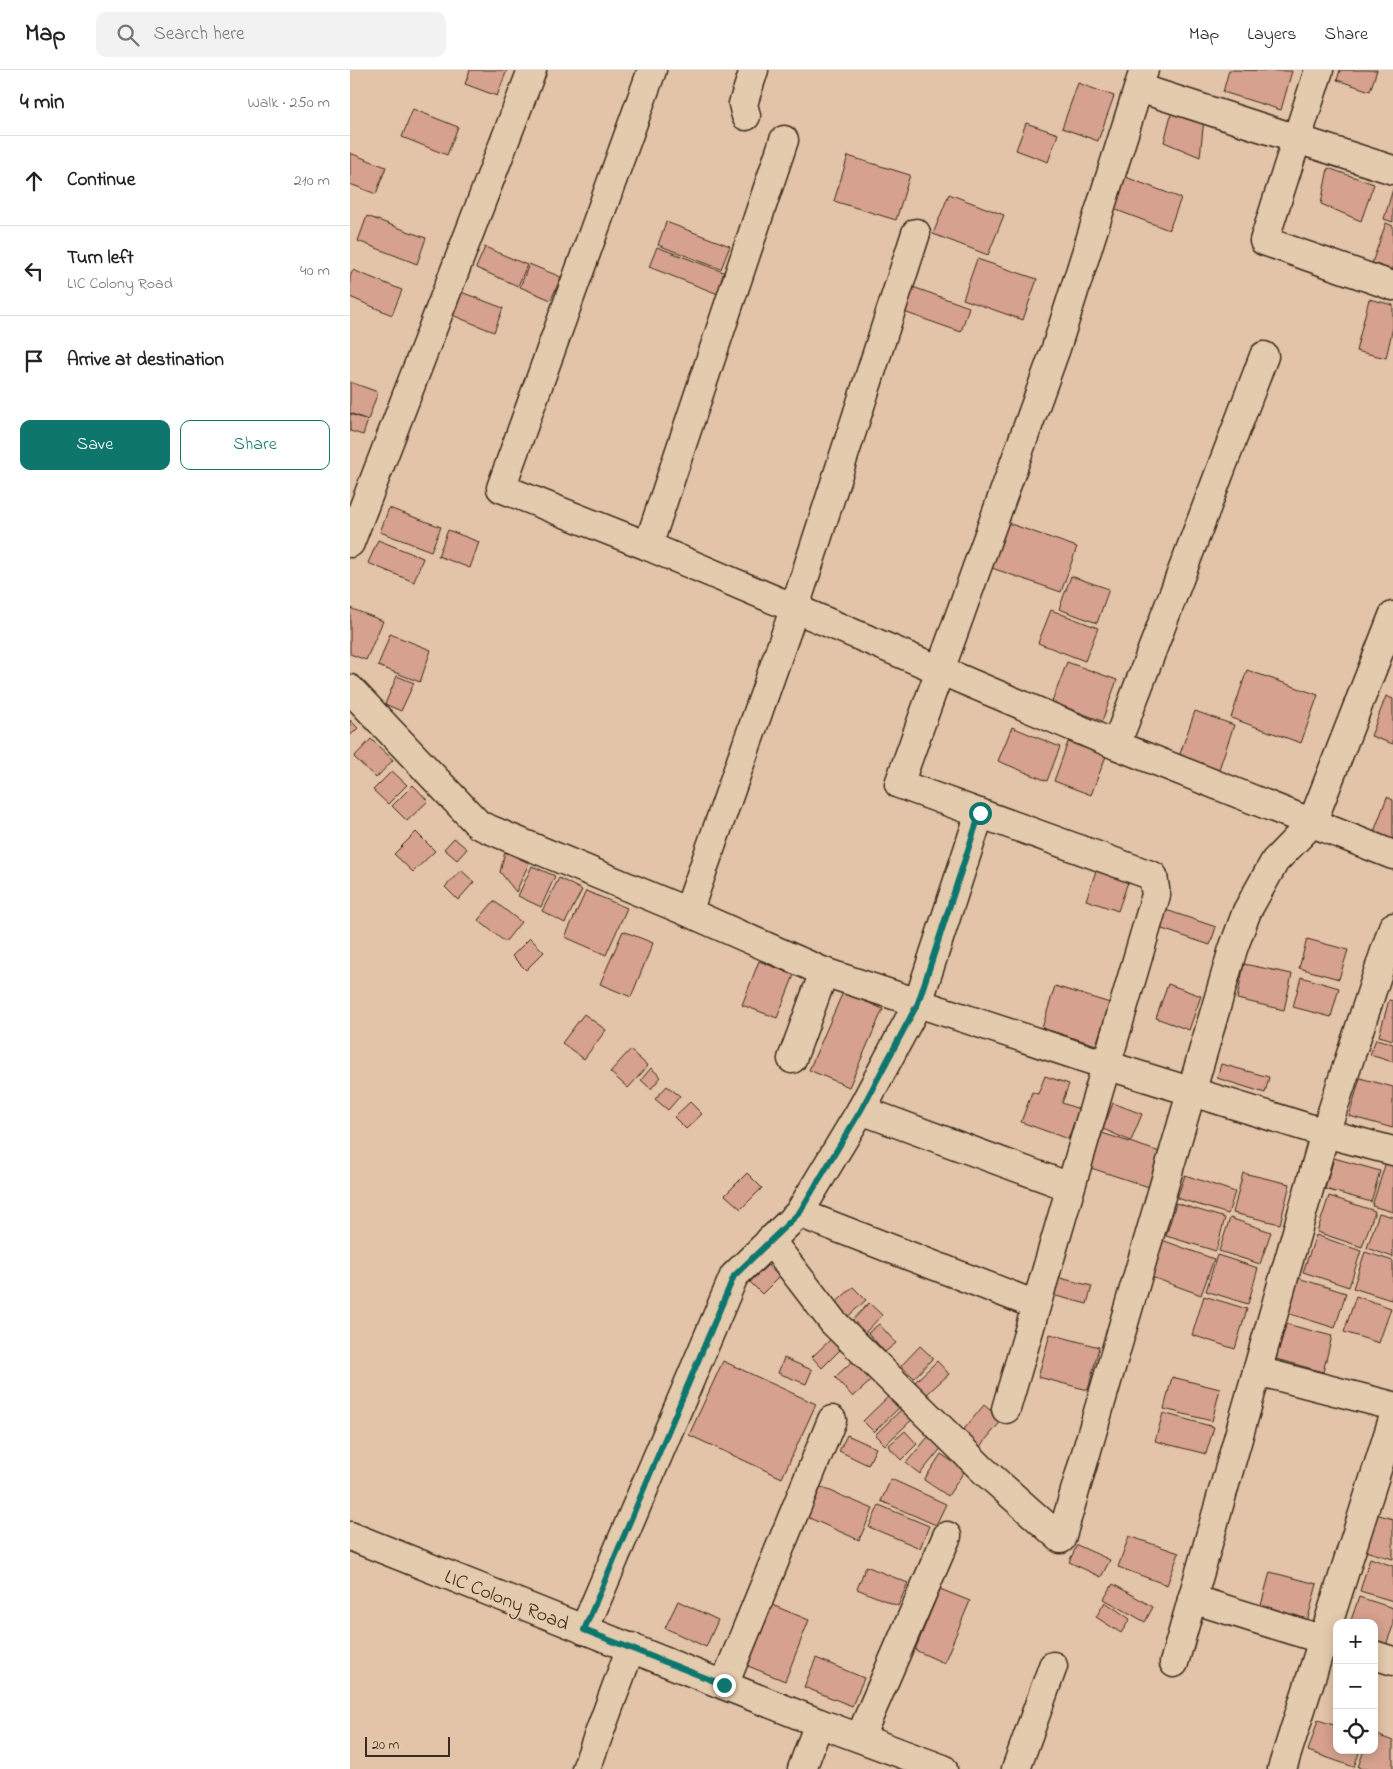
<!DOCTYPE html>
<meta charset="utf-8">
<style>
body{margin:0;font-family:"Indie Flower",sans-serif;background:#f2f2f2;color:#222}
.controls{position:absolute;right:15px;bottom:15px;display:grid;overflow:hidden;border-radius:10px;box-shadow:0 2px 12px #0003}
.controls button{width:45px;height:45px;display:grid;place-items:center;padding:0;border:0;border-bottom:1px solid #e0e0e0;background:#fff;color:#222;font:25px sans-serif}
.scale{position:absolute;left:15px;bottom:12px;width:85px;box-sizing:border-box;padding-left:5px;border:2px solid #3b2a1e;border-top:0;font-size:14px;line-height:18px;white-space:nowrap;color:#3b2a1e;-webkit-text-stroke:4px #e5cbad;paint-order:stroke}
.stop{position:absolute;width:15px;height:15px;margin:-11px;border:4px solid #0f766e;border-radius:50%;background:#fff}
.stop.end{background:#0f766e;border-color:#fff;box-shadow:0 1px 5px #0008}
.list{margin:0;padding:0;list-style:none}
h2{display:flex;justify-content:space-between;align-items:center;height:65px;margin:0;padding:0 20px;font-size:21px}
h2 small{font-size:16px;font-weight:400;color:#767676}
.list li{display:grid;grid-template-columns:32px 1fr auto;gap:15px;align-items:center;box-sizing:border-box;height:90px;padding:0 20px;border-top:1px solid #e0e0e0}
.list b{display:block;font-size:19px;white-space:nowrap}
.list p{margin:0;font-size:16px;white-space:nowrap;color:#767676}
.list em{font-size:16px;font-style:normal;color:#767676}
.actions{display:flex;gap:10px;padding:15px 20px}
.actions a{flex:1;padding:11px 0;border:1px solid #0f766e;border-radius:10px;text-align:center;font-size:18px;color:#0f766e}
.actions .main{background:#0f766e;color:#fff}
.icon{flex:none;width:28px;height:28px;fill:none;stroke:currentColor;stroke-width:2;stroke-linecap:round;stroke-linejoin:round}
.map{position:relative;flex:none;width:1043px;height:1699px;overflow:hidden}
header{display:flex;align-items:center;gap:30px;box-sizing:border-box;height:70px;padding:0 25px;background:#fff;border-bottom:1px solid #e0e0e0}
header strong{font-size:24px}
nav{display:flex;gap:28px;margin-inline-start:auto;font-size:18px}
.search{width:350px;height:45px;background:#f2f2f2;display:flex;align-items:center;gap:12px;box-sizing:border-box;padding:0 18px;border-radius:10px;color:#767676;font-size:19px}
main{display:flex}
aside{flex:1;background:#fff}
.map>svg:first-child{display:block}
</style>
<header>
<strong>Map</strong>
<div class="search"><svg class="icon" aria-label="search" viewBox="0 0 24 24"><circle cx="10" cy="10" r="6"/><path d="M15 15l6 6"/></svg>Search here</div>
<nav><a>Map</a><a>Layers</a><a>Share</a></nav>
</header>
<main>
<aside>
<h2>4 min<small>Walk · 250 m</small></h2>
<ul class="list">
<li><svg class="icon" aria-label="ahead" viewBox="0 0 24 24"><path d="M12 20V5M6 11l6-6 6 6"/></svg><div><b>Continue</b></div><em>210 m</em></li>
<li><svg class="icon" aria-label="left" viewBox="0 0 24 24"><path d="M17 20v-9H6M10 6l-5 5 5 5"/></svg><div><b>Turn left</b><p>LIC Colony Road</p></div><em>40 m</em></li>
<li><svg class="icon" aria-label="arrive" viewBox="0 0 24 24"><path d="M6 21V4h12l-3 4 3 4H6"/></svg><div><b>Arrive at destination</b></div></li>
</ul>
<div class="actions"><a class="main">Save</a><a>Share</a></div>
</aside>
<div class="map">
<svg width="1043" height="1699" viewBox="0 0 1043 1699">
<rect width="100%" height="100%" fill="#e3c4a8"/>
<filter id="ink" filterUnits="userSpaceOnUse"><feTurbulence type="fractalNoise" baseFrequency=".02" numOctaves="2"/><feDisplacementMap in="SourceGraphic" scale="10" xChannelSelector="R" yChannelSelector="G"/><feConvolveMatrix kernelMatrix="1 2 1 2 8 2 1 2 1" color-interpolation-filters="sRGB"/></filter>
<g filter="url(#ink)">
<g fill="#d6a18e" stroke="#3b2a1e">
<polygon points="120,0 157,0 147,26 115,14"/>
<polygon points="879,0 942,1 931,40 873,22"/>
<polygon points="990,0 1027,0 1020,21 987,10"/>
<polygon points="728,13 764,26 748,71 712,58"/>
<polygon points="825,29 855,39 850,87 814,72"/>
<polygon points="63,39 108,57 97,85 52,67"/>
<polygon points="676,53 708,64 698,92 666,80"/>
<polygon points="0,83 36,97 26,124 0,114"/>
<polygon points="498,86 560,105 546,150 484,131"/>
<polygon points="978,98 1024,114 1011,151 971,134"/>
<polygon points="773,106 831,128 819,160 761,138"/>
<polygon points="1043,119 1043,152 1034,149"/>
<polygon points="599,124 654,145 638,185 583,164"/>
<polygon points="17,146 76,168 67,194 8,171"/>
<polygon points="316,152 380,176 371,199 308,175"/>
<polygon points="1036,153 1043,156 1043,200 1022,193"/>
<polygon points="135,177 177,195 168,216 126,198"/>
<polygon points="307,177 376,203 368,224 299,197"/>
<polygon points="627,189 687,209 673,250 613,229"/>
<polygon points="179,194 211,207 201,230 170,217"/>
<polygon points="3,200 52,220 42,245 0,227 0,207"/>
<polygon points="560,216 619,237 611,262 551,241"/>
<polygon points="111,222 153,238 144,262 102,245"/>
<polygon points="1019,229 1043,235 1043,257 1036,288 1006,281"/>
<polygon points="0,312 28,322 18,350 0,343"/>
<polygon points="0,344 18,350 13,365 0,361"/>
<polygon points="39,438 91,457 81,481 30,462"/>
<polygon points="652,451 727,477 711,522 636,496"/>
<polygon points="98,460 129,472 120,498 88,486"/>
<polygon points="28,470 73,488 64,512 18,493"/>
<polygon points="721,506 759,519 747,553 709,539"/>
<polygon points="0,538 33,551 16,590 0,584"/>
<polygon points="701,540 748,558 735,591 688,573"/>
<polygon points="40,564 81,580 70,612 28,596"/>
<polygon points="717,592 767,610 752,651 702,632"/>
<polygon points="897,600 968,625 951,673 881,648"/>
<polygon points="47,606 64,613 51,641 35,634"/>
<polygon points="1036,626 1043,629 1043,674 1021,666"/>
<polygon points="845,641 884,655 867,705 827,692"/>
<polygon points="0,650 8,658 0,666"/>
<polygon points="662,657 710,677 697,711 648,691"/>
<polygon points="21,669 43,690 26,708 4,687"/>
<polygon points="718,672 756,686 741,725 704,711"/>
<polygon points="42,701 57,715 38,734 23,720"/>
<polygon points="63,715 78,731 57,751 42,736"/>
<polygon points="1037,727 1043,730 1043,770 1024,762"/>
<polygon points="66,762 85,781 63,802 44,784"/>
<polygon points="104,768 117,779 107,790 94,779"/>
<polygon points="155,782 179,793 166,822 150,802"/>
<polygon points="182,796 205,806 191,837 168,826"/>
<polygon points="111,800 124,812 108,830 95,817"/>
<polygon points="746,801 778,812 768,841 736,830"/>
<polygon points="209,808 232,820 215,853 192,841"/>
<polygon points="236,821 277,838 256,885 215,867"/>
<polygon points="144,831 171,852 155,872 128,850"/>
<polygon points="813,839 866,857 860,875 806,857"/>
<polygon points="273,861 303,873 281,927 250,914"/>
<polygon points="180,868 194,882 176,900 162,886"/>
<polygon points="957,869 998,880 989,909 949,898"/>
<polygon points="409,891 444,905 427,948 392,935"/>
<polygon points="894,894 942,904 934,940 887,929"/>
<polygon points="951,907 989,918 981,947 943,937"/>
<polygon points="818,914 851,926 839,960 806,948"/>
<polygon points="705,916 760,933 746,975 692,958"/>
<polygon points="493,922 533,939 499,1017 459,1000"/>
<polygon points="1039,930 1043,931 1043,970 1029,966"/>
<polygon points="234,944 256,960 234,989 212,973"/>
<polygon points="1026,969 1043,974 1043,992 1020,985"/>
<polygon points="280,980 298,996 278,1018 260,1002"/>
<polygon points="871,994 919,1007 915,1023 867,1008"/>
<polygon points="301,998 311,1007 301,1019 291,1010"/>
<polygon points="695,1006 719,1014 712,1033 729,1039 718,1069 671,1052 682,1022 688,1024"/>
<polygon points="1010,1008 1043,1017 1043,1058 999,1046"/>
<polygon points="317,1016 330,1026 318,1040 305,1029"/>
<polygon points="340,1032 352,1044 336,1059 324,1047"/>
<polygon points="763,1033 792,1044 781,1071 753,1059"/>
<polygon points="752,1063 810,1082 799,1117 741,1098"/>
<polygon points="984,1088 1030,1101 1021,1132 975,1119"/>
<polygon points="1036,1092 1043,1094 1043,1142 1022,1136"/>
<polygon points="397,1103 412,1118 391,1139 375,1125"/>
<polygon points="893,1103 940,1114 930,1154 883,1143"/>
<polygon points="835,1105 885,1122 878,1144 827,1128"/>
<polygon points="979,1126 1025,1141 1012,1177 967,1162"/>
<polygon points="826,1133 875,1148 866,1181 816,1166"/>
<polygon points="1029,1143 1043,1147 1043,1187 1017,1178"/>
<polygon points="880,1148 921,1162 910,1194 869,1181"/>
<polygon points="966,1165 1011,1181 999,1217 953,1202"/>
<polygon points="812,1170 864,1189 851,1225 799,1206"/>
<polygon points="1015,1182 1043,1191 1043,1222 1041,1230 1003,1218"/>
<polygon points="867,1185 908,1198 898,1234 856,1221"/>
<polygon points="418,1195 429,1207 412,1224 400,1212"/>
<polygon points="706,1207 742,1216 737,1234 702,1225"/>
<polygon points="948,1208 996,1223 985,1258 937,1243"/>
<polygon points="503,1217 516,1230 494,1250 482,1236"/>
<polygon points="854,1226 897,1239 885,1279 842,1265"/>
<polygon points="1006,1226 1041,1238 1029,1273 994,1262"/>
<polygon points="519,1233 532,1245 511,1267 498,1255"/>
<polygon points="529,1254 546,1273 535,1282 518,1263"/>
<polygon points="936,1254 982,1266 973,1302 926,1289"/>
<polygon points="700,1264 749,1277 738,1320 688,1307"/>
<polygon points="483,1267 493,1277 472,1298 462,1287"/>
<polygon points="570,1276 583,1288 564,1308 551,1296"/>
<polygon points="434,1288 462,1300 456,1314 428,1303"/>
<polygon points="506,1288 524,1308 503,1327 485,1307"/>
<polygon points="373,1291 466,1334 432,1408 339,1365"/>
<polygon points="587,1291 599,1304 577,1324 565,1312"/>
<polygon points="822,1307 870,1319 862,1351 814,1339"/>
<polygon points="543,1322 554,1333 524,1362 513,1351"/>
<polygon points="557,1334 567,1345 535,1375 525,1365"/>
<polygon points="634,1335 652,1350 628,1379 610,1364"/>
<polygon points="813,1343 864,1357 856,1384 805,1371"/>
<polygon points="584,1360 597,1371 570,1404 556,1393"/>
<polygon points="555,1361 567,1374 551,1390 538,1376"/>
<polygon points="497,1365 526,1378 518,1395 489,1381"/>
<polygon points="591,1384 615,1400 598,1426 574,1410"/>
<polygon points="541,1409 596,1434 586,1455 531,1431"/>
<polygon points="471,1417 523,1439 509,1470 457,1447"/>
<polygon points="529,1435 579,1456 570,1478 519,1457"/>
<polygon points="1026,1444 1043,1449 1043,1489 1015,1481"/>
<polygon points="779,1466 829,1483 817,1515 768,1497"/>
<polygon points="727,1475 760,1490 751,1507 719,1492"/>
<polygon points="1020,1488 1043,1496 1043,1531 1010,1521"/>
<polygon points="516,1496 558,1513 548,1536 507,1519"/>
<polygon points="920,1502 967,1514 957,1552 910,1539"/>
<polygon points="763,1514 803,1537 795,1552 754,1529"/>
<polygon points="590,1519 620,1531 594,1593 565,1580"/>
<polygon points="1009,1527 1043,1538 1043,1556 1036,1575 1024,1571 1024,1553 1000,1553"/>
<polygon points="328,1531 368,1550 356,1577 315,1558"/>
<polygon points="755,1532 780,1549 771,1563 746,1547"/>
<polygon points="422,1535 459,1550 435,1611 398,1596"/>
<polygon points="466,1588 514,1608 502,1636 454,1617"/>
<polygon points="968,1650 987,1656 987,1680 1010,1680 1004,1697 958,1681"/>
<polygon points="1024,1664 1043,1671 1043,1699 1012,1699 1008,1697 1014,1680 1024,1680"/>
</g>
<g fill="none" stroke-linecap="round" stroke-linejoin="round">
<g stroke="#3b2a1e" stroke-width="31">
<g id="minor">
<polyline points="302,0 151,418 298,476 766,675 1043,785"/>
<polyline points="969,0 914,171 1043,216"/>
<polyline points="789,18 1043,100"/>
<polyline points="396,46 393,34 404,0"/>
<polyline points="0,473 182,0"/>
<polyline points="298,476 434,70"/>
<polyline points="0,619 129,755 338,842 474,902 756,995 975,1063 1043,1081"/>
<polyline points="766,675 914,286"/>
<polyline points="338,842 444,540 566,163"/>
<polyline points="442,989 474,902"/>
<polyline points="511,1040 720,1117"/>
<polyline points="449,1143 686,1235"/>
<polyline points="420,1170 483,1252 632,1399 711,1469 883,879 897,841 925,791 962,753 1043,546"/>
<polyline points="907,1301 1043,1336"/>
<polyline points="656,1339 806,825 803,806 549,714 706,278 794,0"/>
<polyline points="842,1529 987,1574"/>
<polyline points="234,1560 384,1206 449,1143 511,1040 568,933 630,743"/>
<polyline points="1024,1585 1043,1591"/>
<polyline points="824,1593 975,1063 1043,857"/>
<polyline points="374,1615 482,1350"/>
<polyline points="510,1667 597,1466"/>
<polyline points="236,1699 281,1577"/>
<polyline points="452,1699 469,1653"/>
<polyline points="666,1699 703,1596"/>
<polyline points="932,1699 1043,1349"/>
</g>
</g>
<g stroke="#3b2a1e" stroke-width="31">
<polyline id="major" points="0,1466 469,1653 593,1699"/>
</g>
<use href="#minor" stroke="#e5cbad" stroke-width="28"/>
<use href="#major" stroke="#e5cbad" stroke-width="28"/>
</g>
</g>
<g fill="none" stroke-linecap="round" stroke-linejoin="round" filter="url(#ink)">
<polyline stroke="#0f766e" stroke-width="6" points="374,1615 234,1560 384,1206 449,1143 511,1040 568,933 630,743"/>
</g>
<g text-anchor="middle" stroke-width="4" stroke-linejoin="round" paint-order="stroke">
<g font-size="20" fill="#3b2a1e" stroke="#e5cbad">
<text transform="translate(157 1529) rotate(22)" y="7">LIC Colony Road</text>
</g>
</g>
</svg>
<div class="controls">
<button>+</button>
<button>−</button>
<button><svg class="icon" aria-label="locate" viewBox="0 0 24 24"><circle cx="12" cy="12" r="6"/><path d="M12 2v4M12 18v4M2 12h4M18 12h4"/></svg></button>
</div>
<div class="scale">20 m</div>
<div class="stop" style="left:630px;top:743px"></div>
<div class="stop end" style="left:374px;top:1615px"></div>
</div>
</main>
